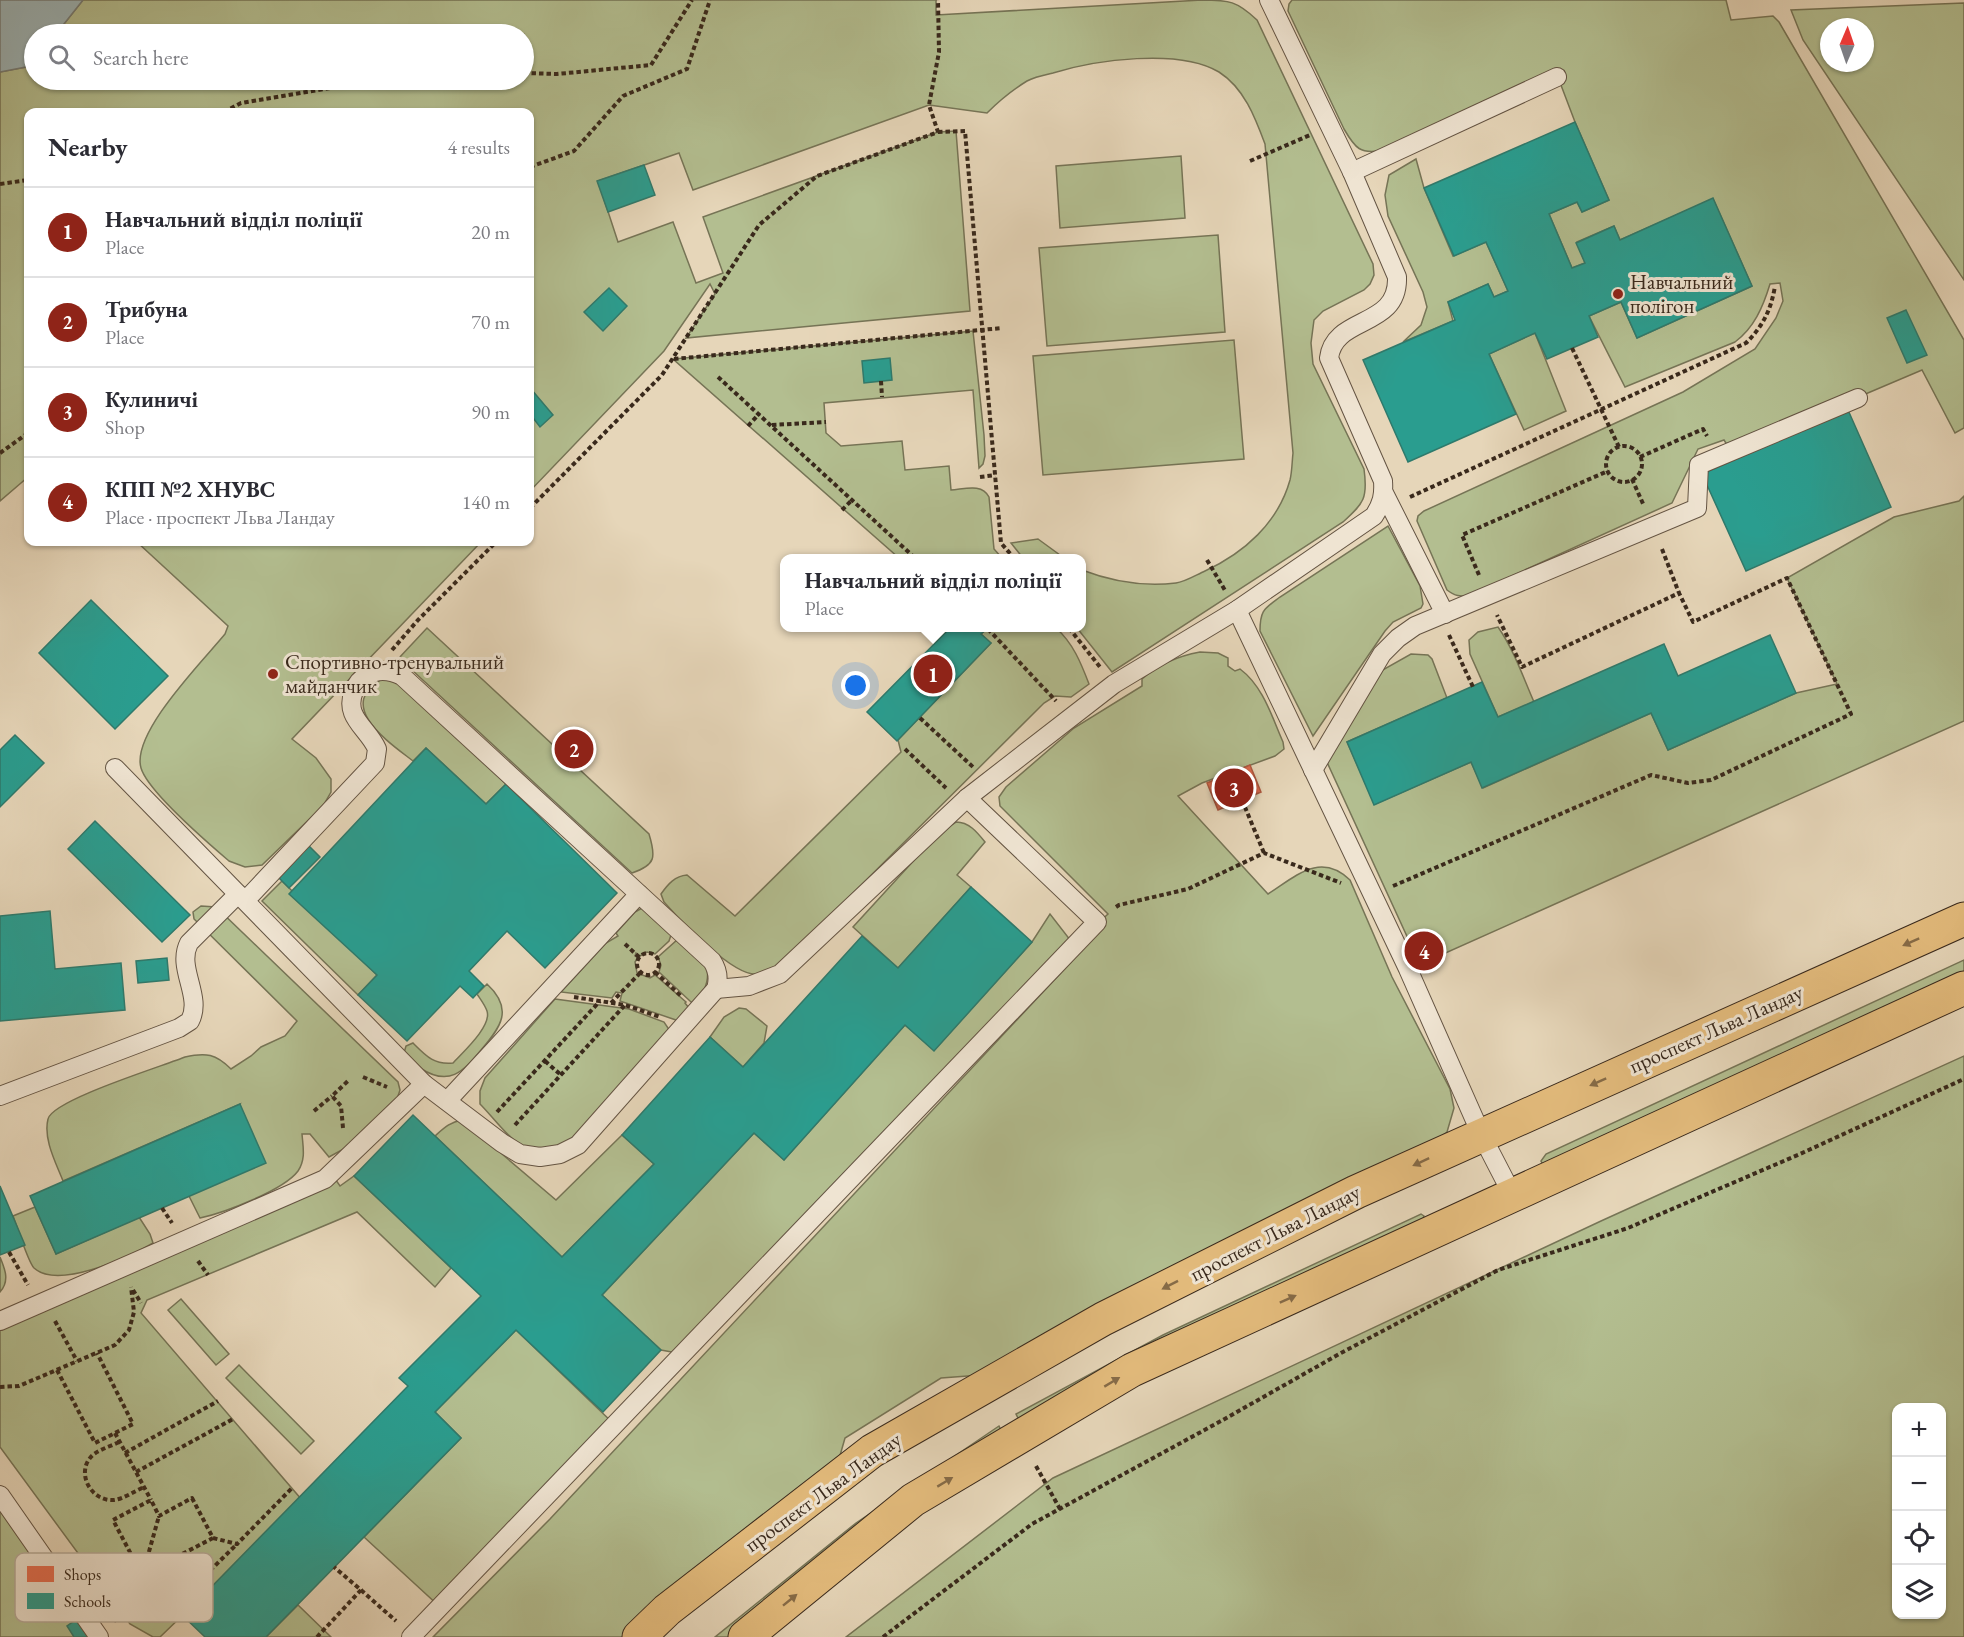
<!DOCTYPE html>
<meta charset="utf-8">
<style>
body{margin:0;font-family:"EB Garamond",serif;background:#f2f2f3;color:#2b2b33}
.controls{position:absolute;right:18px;bottom:18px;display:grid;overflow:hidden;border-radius:12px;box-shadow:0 2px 4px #0004}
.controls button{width:54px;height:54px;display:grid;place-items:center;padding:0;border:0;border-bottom:2px solid #e1e1e2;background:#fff;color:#2b2b33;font:30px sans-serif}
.compass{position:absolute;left:1820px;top:18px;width:54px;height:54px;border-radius:50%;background:#fff;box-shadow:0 2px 4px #0004;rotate:2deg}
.you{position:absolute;left:856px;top:686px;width:21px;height:21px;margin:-15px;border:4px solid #fff;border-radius:50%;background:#1a73e8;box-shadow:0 0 0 9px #1a73e833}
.badge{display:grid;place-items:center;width:39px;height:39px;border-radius:50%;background:#8f2418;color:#fff;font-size:20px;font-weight:700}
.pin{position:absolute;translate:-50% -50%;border:3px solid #fff;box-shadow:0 2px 6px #0006}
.popup{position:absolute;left:780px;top:554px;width:306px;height:78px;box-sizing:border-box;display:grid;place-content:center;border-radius:12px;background:#fff;filter:drop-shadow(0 2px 4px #0005);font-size:20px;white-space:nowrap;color:#7c7c81}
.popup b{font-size:22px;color:#2b2b33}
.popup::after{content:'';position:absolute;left:50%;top:100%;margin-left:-12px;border:12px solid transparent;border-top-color:#fff}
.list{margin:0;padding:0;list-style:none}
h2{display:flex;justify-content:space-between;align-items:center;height:78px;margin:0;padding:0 24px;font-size:26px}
h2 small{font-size:20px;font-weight:400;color:#7c7c81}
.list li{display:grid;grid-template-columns:39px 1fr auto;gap:18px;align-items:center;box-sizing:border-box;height:90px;padding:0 24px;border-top:2px solid #e1e1e2}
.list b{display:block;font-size:22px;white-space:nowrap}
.list p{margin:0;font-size:20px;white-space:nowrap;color:#7c7c81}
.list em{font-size:20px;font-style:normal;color:#7c7c81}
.icon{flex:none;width:33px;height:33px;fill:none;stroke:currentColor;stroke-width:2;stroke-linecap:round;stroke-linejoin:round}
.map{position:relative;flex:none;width:1964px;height:1637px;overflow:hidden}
.search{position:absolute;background:#fff;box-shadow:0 2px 4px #0004;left:24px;top:24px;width:510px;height:66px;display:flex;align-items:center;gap:15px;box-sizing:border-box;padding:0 21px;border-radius:33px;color:#7c7c81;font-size:22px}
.panel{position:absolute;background:#fff;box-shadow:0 2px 4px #0004;left:24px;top:108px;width:510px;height:438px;border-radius:12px}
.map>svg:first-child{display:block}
</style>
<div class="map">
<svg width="1964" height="1637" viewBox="0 0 1964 1637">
<rect width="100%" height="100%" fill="#e6d6b9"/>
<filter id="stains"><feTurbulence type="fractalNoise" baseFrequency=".00333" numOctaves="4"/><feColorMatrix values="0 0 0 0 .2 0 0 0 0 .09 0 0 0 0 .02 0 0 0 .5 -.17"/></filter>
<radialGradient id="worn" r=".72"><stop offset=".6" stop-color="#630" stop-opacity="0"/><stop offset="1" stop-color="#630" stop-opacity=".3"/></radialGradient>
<g fill="#b3be90" stroke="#767456" stroke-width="1.5" fill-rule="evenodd">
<path d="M83,0h853v15l266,-15c27,0 35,1 55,20l116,244 1,11 -4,9 -6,6 -41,21 -9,9 -3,23 2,21 51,105c4,29 0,34 -21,53l-231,150 -35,-44h5v-58c31,12 60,17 94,13 9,-1 20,-8 29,-12 39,-18 73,-48 85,-91 2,-8 2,-18 3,-27l-28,-309c-10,-27 -21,-56 -46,-72 -40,-24 -124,-12 -166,1 -9,2 -19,4 -26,8 -13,8 -29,21 -40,32l-58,-8 -236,85 -14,-37 -81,28 20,61 55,-20 23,61 27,-10 -20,-56 235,-85 18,-1 14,180 -284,27 29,-44 -5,-10 -46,67 -134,140v-379h-502v365l-28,24v-429l31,-6 3,-4v18h490v-46h-468z"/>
<path d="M1292,0h434l5,20 42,-4 6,6 185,318v88l-9,5 -33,-63 -191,81 -7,-11 -26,9 -26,54 -202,92c-10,2 -15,1 -23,-5l-30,-69 1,-5 6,-5 259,-119 72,-43 21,-31 7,-17 -3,-18 -10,1c-7,23 -16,44 -35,58l-110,45 -36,-71 32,-14 16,36 115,-52 -39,-87 -93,41 -6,-14 -37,16 8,21 -13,5 -23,-54 28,-12 5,10 27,-12 -34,-78 -19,-50 -172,78c-24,5 -29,-2 -40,-21l-56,-118 1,-7z"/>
<path d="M1964,3v277l-161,-240 -12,-30zM1829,27h36v36h-36z"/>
<polygon points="1181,156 1185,218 1060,228 1056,166"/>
<polygon points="1416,159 1424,188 1453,256 1486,242 1508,291 1494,297 1488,284 1448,302 1453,321 1403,342 1421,325 1427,307 1423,292 1388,216 1385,195 1389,175"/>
<polygon points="1218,235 1225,332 1047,346 1039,248"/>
<path d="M973,331l11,104 1,21 -2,8 -4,4 -6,-78 -149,13 2,30 15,13 61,-5 3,29 44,-4 2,24c14,-1 31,-7 38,7l5,52 8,9h-103l-226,-199z"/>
<polygon points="1535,333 1566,411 1524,430 1489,354"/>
<polygon points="1234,340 1244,459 1043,475 1033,356"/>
<polygon points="1964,496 1964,721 1441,955 1433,936 1411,945 1326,760 1379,672 1411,654 1428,655 1432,659 1447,698 1347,742 1375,804 1471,762 1483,788 1651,713 1668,750 1796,693 1837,684 1787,578 1894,517 1959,501"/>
<path d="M1388,526l32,60 3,18 -2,4 -28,14 -8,9 -72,105 -53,-105c0,-21 4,-22 20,-34z"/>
<polygon points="1038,539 1064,558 1023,558 1011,543"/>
<path d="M137,542h344l-189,197 24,19 15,21v13l-8,14 -61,59 -17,2 -16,-6c-21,-18 -81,-69 -88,-93 -10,-35 62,-107 84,-134l3,-8z"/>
<path d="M1498,627c16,23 25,50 36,75l-36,15 -28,-63 -1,-14 9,-8z"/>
<path d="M427,628l222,206c7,23 7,31 -17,39l-233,-215z"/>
<path d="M988,628h68c17,15 25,35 33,56l-18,13 -16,-1 -11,7 -244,243c-12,11 -25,25 -42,28 -24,4 -78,-54 -94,-72l-3,-8c7,-10 14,-18 26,-19l48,41 166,-164 -3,-12 93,-97 -10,-9z"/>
<path d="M1200,652l18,1 10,5v8l7,5 5,-2c23,17 32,48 43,73l1,7 -9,7 -73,27 -24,13 90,98c27,-17 52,-43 82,-14l42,97 58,112 4,19 -7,24 -24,18 -442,225 -40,3 -96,60 -8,28 -196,171h-208l117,-118 522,-558 -395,392 -16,-3 -59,-55 152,-162 30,27 121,-135 29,25 98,-108 18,-28 24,31 34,-31 -108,-108 -1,-9 7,-10 68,-59 68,-42v-7c17,-15 36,-23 58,-27z"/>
<path d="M382,679h13l14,12 97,93 -20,20 -60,-56 -13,13c-23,-18 -79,-55 -31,-82z"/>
<path d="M956,822c13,0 21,10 29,20l-28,33 14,12 -73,81 -45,-41 86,-94z"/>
<polygon points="282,881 377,975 358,995 262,901"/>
<path d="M201,906l15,1 182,175 2,8 -3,9 -46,46 -22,12 -19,-23h-8c1,13 4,25 -4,37 -14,19 -74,42 -98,47l-11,-22 51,-92 -177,77c-7,-18 -20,-42 -15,-62 4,-19 115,-53 137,-62 21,-5 31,-3 46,12l20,-13 10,-9 24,-11 12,-15 -103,-102 -1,-7z"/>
<polygon points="642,908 672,932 669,941 655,954 647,952 640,956 636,953 635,956 638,958 635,962 637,973 650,978 655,975 686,1002 685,1003 689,1008 679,1021 620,1001 622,993 616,992 612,998 561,992 606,943 618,936 616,933 635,912"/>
<path d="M677,940c31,22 40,28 20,65l-6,-3 -32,-30 2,-7 -3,-8z"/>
<polygon points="1964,960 1964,975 1543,1165 1541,1161 1546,1154"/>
<path d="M487,984c27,25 14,43 -6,66 -18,22 -32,37 -61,18 -7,-5 -12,-8 -16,-15l2,-7 7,-3c13,13 21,22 40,20 10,-11 39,-37 34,-52 -2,-6 -6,-11 -10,-17z"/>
<path d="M555,999l74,10 35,13 6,9 -93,110c-12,6 -39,13 -51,7 -18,-9 -32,-30 -46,-44v-13l5,-13z"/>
<polygon points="739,1008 746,1009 767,1026 764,1043 743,1067 710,1037 724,1017"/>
<path d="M1964,1056v581h-1118l207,-159 548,-257zM1896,1408h46v206h-46z"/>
<path d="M462,1120l94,80 66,-65 32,29 -92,93 -127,-121c9,-8 15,-14 27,-16z"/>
<polygon points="331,1173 340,1186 354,1176 451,1268 435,1287 357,1212 147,1300 141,1313 302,1500 160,1637 153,1637 130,1624 0,1447 0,1321"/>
<path d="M35,1207l21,47 83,-37 11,17 3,9c-23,14 -95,47 -119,25 -6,-6 -17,-42 -21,-52z"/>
<polygon points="1421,1214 1424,1216 1422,1222 1022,1426 1016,1414 1163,1335"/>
<path d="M0,1257c5,12 10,24 0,35z"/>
<polygon points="181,1299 229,1354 216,1365 168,1310"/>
<polygon points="516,1330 615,1425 440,1607 364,1537 461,1438 435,1412"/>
<polygon points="239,1365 314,1441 301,1454 226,1378"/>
<polygon points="999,1426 1004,1437 732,1637 715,1637 856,1523"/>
<polygon points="0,1503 73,1608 77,1625 76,1637 0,1637"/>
<polygon points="298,1605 331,1637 266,1637"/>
</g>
<polygon fill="#9cb6ba" stroke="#747e7b" stroke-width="1.5" points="0,0 83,0 56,34 34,34 34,62 31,66 0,72"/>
<polygon fill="#e76f51" stroke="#b35a41" stroke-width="1.5" points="1250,765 1261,792 1218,810 1207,783"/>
<g fill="#2a9d8f" stroke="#2e7a6c" stroke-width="1.5">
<polygon points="1575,122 1609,200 1582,212 1577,202 1549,214 1572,268 1585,263 1576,243 1614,226 1620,240 1713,198 1752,286 1637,338 1621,302 1589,316 1598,337 1547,359 1535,333 1489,354 1516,414 1408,462 1363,360 1455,320 1448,302 1488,284 1494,297 1508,291 1486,242 1454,256 1424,188"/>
<polygon points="644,165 655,195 608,212 597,181"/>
<polygon points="609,288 627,306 603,331 584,312"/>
<polygon points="1906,310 1927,355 1907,363 1887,318"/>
<polygon points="890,358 892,380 864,383 862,361"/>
<polygon points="531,389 553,415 540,427 530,414 530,390"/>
<polygon points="1848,410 1891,507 1746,571 1702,474"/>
<polygon points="91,600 168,676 115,729 39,653"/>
<polygon points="950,628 988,628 981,634 991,643 897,741 867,712"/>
<polygon points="1770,635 1796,693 1668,750 1651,713 1482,788 1471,762 1374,805 1347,742 1482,682 1498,717 1664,644 1678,676"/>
<polygon points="15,735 44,763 0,807 0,750"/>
<polygon points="573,738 585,751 576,760 564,748"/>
<polygon points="426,748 486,804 506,784 617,893 545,968 507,931 469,971 484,986 473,998 460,986 407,1041 358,995 377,975 289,894"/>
<polygon points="95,821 190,915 162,942 68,849"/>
<polygon points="307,844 320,857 289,888 276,875"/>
<polygon points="971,887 1032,942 934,1051 905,1025 784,1160 754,1133 602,1295 661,1350 603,1412 516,1330 435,1412 461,1438 266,1637 205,1637 183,1616 408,1386 399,1378 481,1296 354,1176 413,1115 562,1257 654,1164 622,1135 710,1037 743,1067 862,936 898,968"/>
<polygon points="50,911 55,969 121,963 125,1010 0,1021 0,916"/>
<polygon points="1433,936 1441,955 1416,966 1407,947"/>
<polygon points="167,958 169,980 138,983 136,961"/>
<polygon points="240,1104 266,1163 56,1254 30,1196"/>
<polygon points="0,1186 25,1245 0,1255"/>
<polygon points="80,1617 94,1637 74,1637 67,1626"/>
</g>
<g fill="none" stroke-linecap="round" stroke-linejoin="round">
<g stroke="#645443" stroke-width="20">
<g id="lane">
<polyline points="1352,172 1557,77"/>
<polyline points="1384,493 1445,614"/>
<polyline points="1237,610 1408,969 1481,1134 1512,1194"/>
<path d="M115,768l123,126 7,7 179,183 78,59 18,11 20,3 20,-3 18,-9 138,-156c3,-10 2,-19 -4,-28l-310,-285c-12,-6 -24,-8 -36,0 -6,3 -10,9 -12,15 -11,26 14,37 23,58l-2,14 -130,138"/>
<polyline points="1313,770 1382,654 1398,638 1415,626 1697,508 1699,465 1858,398"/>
<path d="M716,989l33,-3 31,-12 187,-176 147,-114 123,-74 137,-94c8,-12 10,-21 9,-35l-54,-123c5,-43 70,-29 68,-81l-45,-105 -83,-172"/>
<path d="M0,1096l179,-68 11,-7c13,-25 -14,-53 -1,-78l49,-49"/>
<polyline points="447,1101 639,894"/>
<polyline points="0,1321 325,1179 424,1084"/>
<polyline points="0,1495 99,1637"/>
<polyline points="411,1637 1097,922 967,798"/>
</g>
</g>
<g stroke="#39291c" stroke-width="35">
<g id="primary">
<polyline points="639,1637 667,1610 872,1451 1103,1319 1356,1192 1964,919"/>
<polyline points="745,1637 913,1500 1132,1370 1964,988"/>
</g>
</g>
<g stroke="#39291c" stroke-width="4" stroke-dasharray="4.5 3" stroke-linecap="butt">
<polyline points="524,73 557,74 651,65 692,0"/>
<polyline points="224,112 241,103 378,80"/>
<polyline points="938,132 965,131 1001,543 1014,558"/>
<polyline points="1250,161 1310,135"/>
<polyline points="530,167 574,151 623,96 687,69 710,0"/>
<polyline points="0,184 28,180"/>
<polyline points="1572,348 1619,447"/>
<polyline points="674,359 1002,328"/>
<polyline points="718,377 915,558"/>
<polyline points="881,381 882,397"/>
<polyline points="772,425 826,422"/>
<polyline points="748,426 759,414"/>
<circle cx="1624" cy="464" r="18"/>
<polyline points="0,453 28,433"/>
<polyline points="1640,457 1703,429 1707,436"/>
<polyline points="980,477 995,475"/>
<polyline points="1632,479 1644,506"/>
<path d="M1410,497l336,-154c17,-17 25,-33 29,-57"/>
<polyline points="530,508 662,375 759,225 817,176 938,132 929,105 939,52 938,0"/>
<polyline points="842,510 852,500"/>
<polyline points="1662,549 1679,593"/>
<polyline points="1207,560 1226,592"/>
<polyline points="1479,575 1462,535 1608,471"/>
<polyline points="1069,628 1100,667"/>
<polyline points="988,629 1056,701"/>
<polyline points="1449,635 1473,687"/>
<polyline points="392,650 418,620 496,542"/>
<polyline points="920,718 973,767"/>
<polyline points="905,749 946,788"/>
<polyline points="1242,800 1264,853"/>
<polyline points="1393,886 1651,775 1688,783 1711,780 1851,714 1787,578 1693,622 1679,593 1522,667 1497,615"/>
<polyline points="1116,907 1119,905 1188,889 1264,853 1341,883"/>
<polyline points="625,944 640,958"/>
<circle cx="648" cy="964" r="11"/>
<polyline points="655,972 681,996"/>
<polyline points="574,997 625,1005 660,1017"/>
<polyline points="611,1003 641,972"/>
<polyline points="545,1061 561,1075"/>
<polyline points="363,1077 387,1087"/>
<polyline points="314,1111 332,1096"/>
<polyline points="497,1112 600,1001"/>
<polyline points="515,1125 625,1005"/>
<polyline points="343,1128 341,1106 332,1096 349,1080"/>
<polyline points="162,1208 172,1223"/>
<polyline points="9,1252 28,1285"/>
<polyline points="198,1261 208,1275"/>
<polyline points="133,1290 141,1303"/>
<polyline points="55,1321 77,1361"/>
<polyline points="57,1370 95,1443 133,1424 97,1353"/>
<polyline points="0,1387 19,1386 115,1345 129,1330 134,1312 131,1287"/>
<polyline points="115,1433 151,1500"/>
<path d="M119,1442c-8,4 -18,7 -25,12 -20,16 -4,48 20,46 9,-1 21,-9 30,-13"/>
<polyline points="125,1453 218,1401"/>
<polyline points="1036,1466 1060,1509"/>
<polyline points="136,1472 233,1419"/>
<polygon points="192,1498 213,1538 142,1575 113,1520 151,1500 159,1516"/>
<polyline points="213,1538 237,1544 293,1487"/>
<polyline points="361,1590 396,1621"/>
<polyline points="132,1612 163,1617 237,1544"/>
<polyline points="114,1621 132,1612 159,1516"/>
<polyline points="317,1637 361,1590 334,1567"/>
<polyline points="883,1637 1032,1524 1221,1421 1341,1353 1498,1270 1628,1228 1800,1154 1964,1079"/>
</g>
<use href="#lane" stroke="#efe4d2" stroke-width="18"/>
<use href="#primary" stroke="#e3bb7c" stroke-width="33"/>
</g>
<defs><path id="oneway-solid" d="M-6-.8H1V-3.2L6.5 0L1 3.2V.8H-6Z" transform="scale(1.5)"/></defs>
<g fill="#866b47">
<use href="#oneway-solid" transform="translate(1911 942) rotate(156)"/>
<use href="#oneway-solid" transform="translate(1598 1082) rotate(156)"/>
<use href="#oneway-solid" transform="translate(1421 1162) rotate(155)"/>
<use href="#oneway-solid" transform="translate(1170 1285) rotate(153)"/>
<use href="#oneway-solid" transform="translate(1288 1299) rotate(-24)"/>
<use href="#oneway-solid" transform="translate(1112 1382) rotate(-31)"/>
<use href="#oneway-solid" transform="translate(945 1482) rotate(-31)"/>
<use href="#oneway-solid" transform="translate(790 1600) rotate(-39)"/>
</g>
<g fill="#8f2418" stroke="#efe4d2" stroke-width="2">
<circle cx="1618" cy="294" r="6"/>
<circle cx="273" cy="674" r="6"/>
</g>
<g text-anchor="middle" stroke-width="6" stroke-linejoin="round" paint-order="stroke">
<g font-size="21" fill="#39291c" stroke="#efe4d2" text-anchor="start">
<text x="1630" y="289">Навчальний<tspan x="1630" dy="24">полігон</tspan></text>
<text x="285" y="669">Спортивно-тренувальний<tspan x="285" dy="24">майданчик</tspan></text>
</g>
<g font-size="21" fill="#39291c" stroke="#efe4d2">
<text transform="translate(1716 1029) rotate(-24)" y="7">проспект Льва Ландау</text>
<text transform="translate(1275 1233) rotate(-27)" y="7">проспект Льва Ландау</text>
<text transform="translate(823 1492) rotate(-36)" y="7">проспект Льва Ландау</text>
</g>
</g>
<rect x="15" y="1553" width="198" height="69" rx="9" fill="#efe4d2" stroke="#b8ac9b" stroke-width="1.5"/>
<rect x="27" y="1566" width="27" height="16" fill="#e76f51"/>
<rect x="27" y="1593" width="27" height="16" fill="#2a9d8f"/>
<g font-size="16" fill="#39291c">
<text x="64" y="1580">Shops</text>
<text x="64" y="1607">Schools</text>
</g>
<rect width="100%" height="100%" filter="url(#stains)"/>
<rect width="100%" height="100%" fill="url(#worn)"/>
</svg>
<div class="controls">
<button>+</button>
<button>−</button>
<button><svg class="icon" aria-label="locate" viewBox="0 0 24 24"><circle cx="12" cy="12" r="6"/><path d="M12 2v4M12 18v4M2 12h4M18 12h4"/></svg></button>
<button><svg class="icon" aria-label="layers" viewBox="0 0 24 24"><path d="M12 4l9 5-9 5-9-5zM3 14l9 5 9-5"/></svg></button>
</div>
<svg class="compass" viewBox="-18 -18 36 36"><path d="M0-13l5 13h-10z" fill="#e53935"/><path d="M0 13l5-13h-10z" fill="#7c7c81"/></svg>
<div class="you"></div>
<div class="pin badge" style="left:933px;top:674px">1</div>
<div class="popup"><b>Навчальний відділ поліції</b>Place</div>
<div class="pin badge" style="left:574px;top:749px">2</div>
<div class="pin badge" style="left:1234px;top:788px">3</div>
<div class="pin badge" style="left:1424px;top:951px">4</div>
<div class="search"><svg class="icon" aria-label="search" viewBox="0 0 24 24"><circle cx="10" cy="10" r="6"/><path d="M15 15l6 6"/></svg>Search here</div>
<section class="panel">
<h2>Nearby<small>4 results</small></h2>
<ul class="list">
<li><span class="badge">1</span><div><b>Навчальний відділ поліції</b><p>Place</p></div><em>20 m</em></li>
<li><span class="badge">2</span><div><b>Трибуна</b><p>Place</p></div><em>70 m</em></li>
<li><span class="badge">3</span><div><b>Кулиничі</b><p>Shop</p></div><em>90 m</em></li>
<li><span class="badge">4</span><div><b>КПП №2 ХНУВС</b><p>Place · проспект Льва Ландау</p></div><em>140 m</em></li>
</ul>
</section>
</div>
